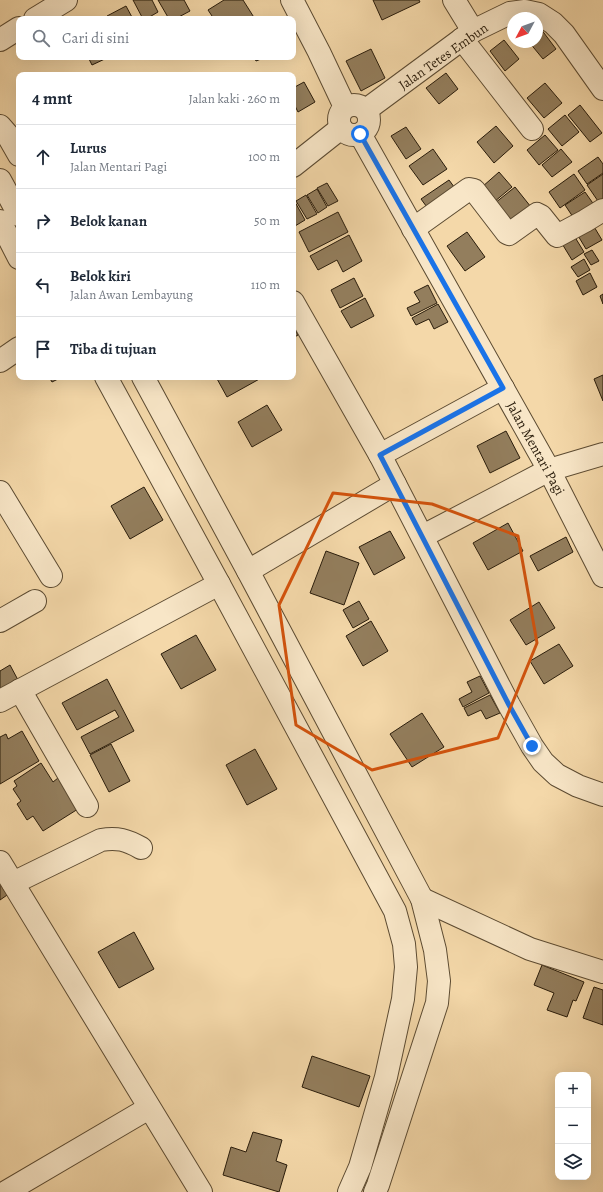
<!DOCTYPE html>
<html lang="id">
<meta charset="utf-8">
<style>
body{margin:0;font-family:Alegreya,serif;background:#f2f2f3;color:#1f2937}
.controls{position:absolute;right:12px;bottom:12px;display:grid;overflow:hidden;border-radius:8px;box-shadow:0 4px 16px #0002}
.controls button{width:36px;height:36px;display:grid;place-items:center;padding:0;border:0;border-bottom:1px solid #e0e1e3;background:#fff;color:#1f2937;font:20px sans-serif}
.compass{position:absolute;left:507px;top:12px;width:36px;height:36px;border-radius:50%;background:#fff;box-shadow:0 4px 16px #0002;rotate:229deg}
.stop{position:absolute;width:12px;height:12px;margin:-9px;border:3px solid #1a73e8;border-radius:50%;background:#fff}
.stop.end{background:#1a73e8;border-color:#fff;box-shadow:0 1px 4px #0008}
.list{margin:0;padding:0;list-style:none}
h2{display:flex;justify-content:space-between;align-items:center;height:52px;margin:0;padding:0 16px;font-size:17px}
h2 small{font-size:13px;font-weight:400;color:#747a83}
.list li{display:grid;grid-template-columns:26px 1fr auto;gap:12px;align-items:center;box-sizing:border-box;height:64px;padding:0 16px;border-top:1px solid #e0e1e3}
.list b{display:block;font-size:15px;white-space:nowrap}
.list p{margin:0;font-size:13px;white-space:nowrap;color:#747a83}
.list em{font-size:13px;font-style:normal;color:#747a83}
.icon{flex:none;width:22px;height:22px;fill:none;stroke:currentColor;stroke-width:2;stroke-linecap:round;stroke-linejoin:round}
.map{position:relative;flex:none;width:603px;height:1192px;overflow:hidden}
.search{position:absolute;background:#fff;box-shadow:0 4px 16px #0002;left:16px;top:16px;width:280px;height:44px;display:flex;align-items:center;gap:10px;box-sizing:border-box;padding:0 14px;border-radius:8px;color:#747a83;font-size:15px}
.panel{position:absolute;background:#fff;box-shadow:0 4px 16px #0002;left:16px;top:72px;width:280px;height:308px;border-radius:8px}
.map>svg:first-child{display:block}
</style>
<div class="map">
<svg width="603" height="1192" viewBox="0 0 603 1192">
<rect width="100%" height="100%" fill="#f4d8a9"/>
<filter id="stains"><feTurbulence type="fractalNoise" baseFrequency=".005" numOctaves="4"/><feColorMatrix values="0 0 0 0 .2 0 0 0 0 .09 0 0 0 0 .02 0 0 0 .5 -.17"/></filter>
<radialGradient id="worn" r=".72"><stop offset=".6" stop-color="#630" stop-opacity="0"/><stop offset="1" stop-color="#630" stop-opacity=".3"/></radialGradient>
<g fill="#937e5d" stroke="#291c0b">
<polygon points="133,0 152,0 158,12 146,19 143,19"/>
<polygon points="158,0 184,0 190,11 175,19 169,19"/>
<polygon points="224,0 243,0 255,19 214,19 208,10"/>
<polygon points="373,0 419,0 420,2 382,20"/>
<polygon points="126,6 133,19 108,19 107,16"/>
<polygon points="541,29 556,49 543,59 529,42 537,42 537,32"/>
<polygon points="504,40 519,59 505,71 490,51"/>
<polygon points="371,49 385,78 361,91 346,61"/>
<polygon points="88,57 109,57 92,65"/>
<polygon points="254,57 266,57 256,61"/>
<polygon points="446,73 458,89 439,104 426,88"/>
<polygon points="304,82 315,102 298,112 293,102 293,88"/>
<polygon points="545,83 562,103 544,118 527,98"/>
<polygon points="580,105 602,133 590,142 568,115"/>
<polygon points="565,115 579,132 562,146 548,129"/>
<polygon points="496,126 513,146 494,163 477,142"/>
<polygon points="406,127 421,149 406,159 391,136"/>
<polygon points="545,135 558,150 539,165 527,150"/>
<polygon points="433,149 447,169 423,185 409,166"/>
<polygon points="561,149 572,162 552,177 542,165"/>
<polygon points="598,157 603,164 603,173 587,184 578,171"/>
<polygon points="499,172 512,187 494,202 482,187"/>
<polygon points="574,174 585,190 560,208 549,192"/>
<polygon points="603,174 603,207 602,207 587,185"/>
<polygon points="449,180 460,195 432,214 421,199"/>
<polygon points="327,183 338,201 328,206 317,188"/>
<polygon points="515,187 535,212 516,227 490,207"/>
<polygon points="317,189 327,207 318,213 307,195"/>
<polygon points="585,192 597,209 577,223 565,205"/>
<polygon points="306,195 317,214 307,219 296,201"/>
<polygon points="295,202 305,220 295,226 293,222 293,203"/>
<polygon points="338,212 348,232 309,252 299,232"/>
<polygon points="593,225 602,240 586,249 577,234"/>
<polygon points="467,232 485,257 465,271 447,246"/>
<polygon points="573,234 584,252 572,260 561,242"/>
<polygon points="349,235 362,261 343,272 337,260 318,270 310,256"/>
<polygon points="592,250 599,261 591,265 584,254"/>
<polygon points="584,259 590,270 578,277 571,267"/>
<polygon points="590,273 597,287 583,295 576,281"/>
<polygon points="354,278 363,296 340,308 331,290"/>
<polygon points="428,285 437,303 411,316 407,308 420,302 414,292"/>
<polygon points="603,294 603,304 600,296"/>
<polygon points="365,298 374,316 351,328 341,311"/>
<polygon points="438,304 448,322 434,329 429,319 416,325 412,318"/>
<polygon points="293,325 298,335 293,338"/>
<polygon points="603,375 603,401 594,379"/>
<polygon points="49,377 62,377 52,382"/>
<polygon points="216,377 263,377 227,397"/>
<polygon points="267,405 282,430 252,447 238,422"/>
<polygon points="506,431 520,458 490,473 477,446"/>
<polygon points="144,487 163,520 130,539 111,506"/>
<polygon points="508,523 523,551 488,570 473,543"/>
<polygon points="390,531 405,558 374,575 359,547"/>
<polygon points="566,537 573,552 538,571 530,556"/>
<polygon points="326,551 359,563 344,605 310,593"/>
<polygon points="359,601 369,619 353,628 343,610"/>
<polygon points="539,602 555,628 526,645 510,620"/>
<polygon points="371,621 388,651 363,666 346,636"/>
<polygon points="196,635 216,670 181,689 161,654"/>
<polygon points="559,644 573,666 544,684 530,661"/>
<polygon points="10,665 18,680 0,689 0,671"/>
<polygon points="480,676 489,693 463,707 459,699 472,692 467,682"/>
<polygon points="107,679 134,731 90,754 81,737 119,717 115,710 77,730 62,703"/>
<polygon points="490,695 500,713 486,719 481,710 468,716 464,708"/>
<polygon points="422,713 444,747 412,767 390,734"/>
<polygon points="22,731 39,761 0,784 0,737 6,734 8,739"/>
<polygon points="111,744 130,781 109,792 90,755"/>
<polygon points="255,749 277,789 247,805 226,765"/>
<polygon points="41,763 53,782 58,778 78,809 43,831 33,816 27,820 17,804 21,801 13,789 17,786 14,781"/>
<polygon points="0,878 10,893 0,900"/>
<polygon points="134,932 154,969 119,988 98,952"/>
<polygon points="542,965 584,982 576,1001 573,1000 567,1017 547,1010 554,993 534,985"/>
<polygon points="594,987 603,990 603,1025 583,1018"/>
<polygon points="312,1056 370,1076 359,1107 302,1087"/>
<polygon points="253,1132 282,1140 276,1161 287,1165 279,1192 223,1175 231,1147 246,1152"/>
</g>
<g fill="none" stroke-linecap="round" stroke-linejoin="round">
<g stroke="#5c4b32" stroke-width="24">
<g id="minor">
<polyline points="292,0 319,52 345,107"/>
<polyline points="454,0 473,31"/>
<polyline points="35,19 66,0"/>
<polyline points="462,39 532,129"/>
<polyline points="0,40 19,28"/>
<circle cx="354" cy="120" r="15"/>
<polyline points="366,110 473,31 510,13 525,11 539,14 553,23 564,34 603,89"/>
<polyline points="0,126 7,134 19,155"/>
<polyline points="360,134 549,470 603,576"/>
<polyline points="293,166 341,128"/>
<polyline points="0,180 19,215"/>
<polyline points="0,221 19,258"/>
<polyline points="413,229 469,189 474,190 507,233 509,234 537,214 541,216 557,236 585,221 603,210"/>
<polyline points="293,302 380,455 509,705 532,746 543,762 557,775 578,786 603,795"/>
<polyline points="0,361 19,348"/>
<polyline points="106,377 219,584 395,911 404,944 406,967 403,999 386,1077 360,1167 349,1192"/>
<polyline points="143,377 248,571 422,899 435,950 439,981 437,1003 378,1185 375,1192"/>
<polyline points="380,455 503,388"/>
<polyline points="0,492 51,576"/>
<polyline points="423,536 549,470 603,454"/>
<polyline points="248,571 395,484"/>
<polyline points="0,621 35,601"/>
<polyline points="20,690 87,806"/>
<polyline points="0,701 219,584"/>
<polyline points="0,862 201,1192"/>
<path d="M13,883l88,-43c16,-3 26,0 40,8"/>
<polyline points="422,899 530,949 603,972"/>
<polyline points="6,1192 149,1108"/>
</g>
</g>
<use href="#minor" stroke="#f8e6c7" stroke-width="22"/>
</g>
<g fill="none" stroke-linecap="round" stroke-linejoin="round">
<polyline stroke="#1a73e8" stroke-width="5" points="360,134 503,388 380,455 509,705 532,746"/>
</g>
<path fill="none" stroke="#d5530c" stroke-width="3" stroke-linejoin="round" d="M333,493l99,11 86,32 19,107 -39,95 -126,32 -76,-45 -17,-120z"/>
<g text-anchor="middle" stroke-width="3.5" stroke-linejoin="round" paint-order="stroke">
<g font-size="14" fill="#291c0b" stroke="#f8e6c7">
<text transform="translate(443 56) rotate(-35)" y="5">Jalan Tetes Embun</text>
<text transform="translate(536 448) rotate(61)" y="5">Jalan Mentari Pagi</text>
</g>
</g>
<rect width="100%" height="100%" filter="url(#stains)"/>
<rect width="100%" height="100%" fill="url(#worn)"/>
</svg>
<div class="controls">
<button>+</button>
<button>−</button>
<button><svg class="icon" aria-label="layers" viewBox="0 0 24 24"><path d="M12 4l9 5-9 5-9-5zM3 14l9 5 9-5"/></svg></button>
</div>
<svg class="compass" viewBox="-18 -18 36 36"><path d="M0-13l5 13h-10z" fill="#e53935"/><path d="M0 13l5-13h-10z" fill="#747a83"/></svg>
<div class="stop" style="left:360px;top:134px"></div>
<div class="stop end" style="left:532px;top:746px"></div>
<div class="search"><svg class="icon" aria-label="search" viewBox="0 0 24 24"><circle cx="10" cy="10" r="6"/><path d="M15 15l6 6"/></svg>Cari di sini</div>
<section class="panel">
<h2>4 mnt<small>Jalan kaki · 260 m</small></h2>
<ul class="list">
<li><svg class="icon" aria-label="ahead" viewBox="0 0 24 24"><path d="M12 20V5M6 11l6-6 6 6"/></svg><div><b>Lurus</b><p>Jalan Mentari Pagi</p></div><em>100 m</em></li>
<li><svg class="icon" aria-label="right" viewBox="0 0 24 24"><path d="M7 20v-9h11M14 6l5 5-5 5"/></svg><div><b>Belok kanan</b></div><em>50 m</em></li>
<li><svg class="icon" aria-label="left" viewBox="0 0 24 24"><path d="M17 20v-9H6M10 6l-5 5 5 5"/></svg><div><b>Belok kiri</b><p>Jalan Awan Lembayung</p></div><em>110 m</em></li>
<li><svg class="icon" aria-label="arrive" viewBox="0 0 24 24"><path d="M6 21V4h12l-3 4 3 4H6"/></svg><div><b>Tiba di tujuan</b></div></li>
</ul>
</section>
</div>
